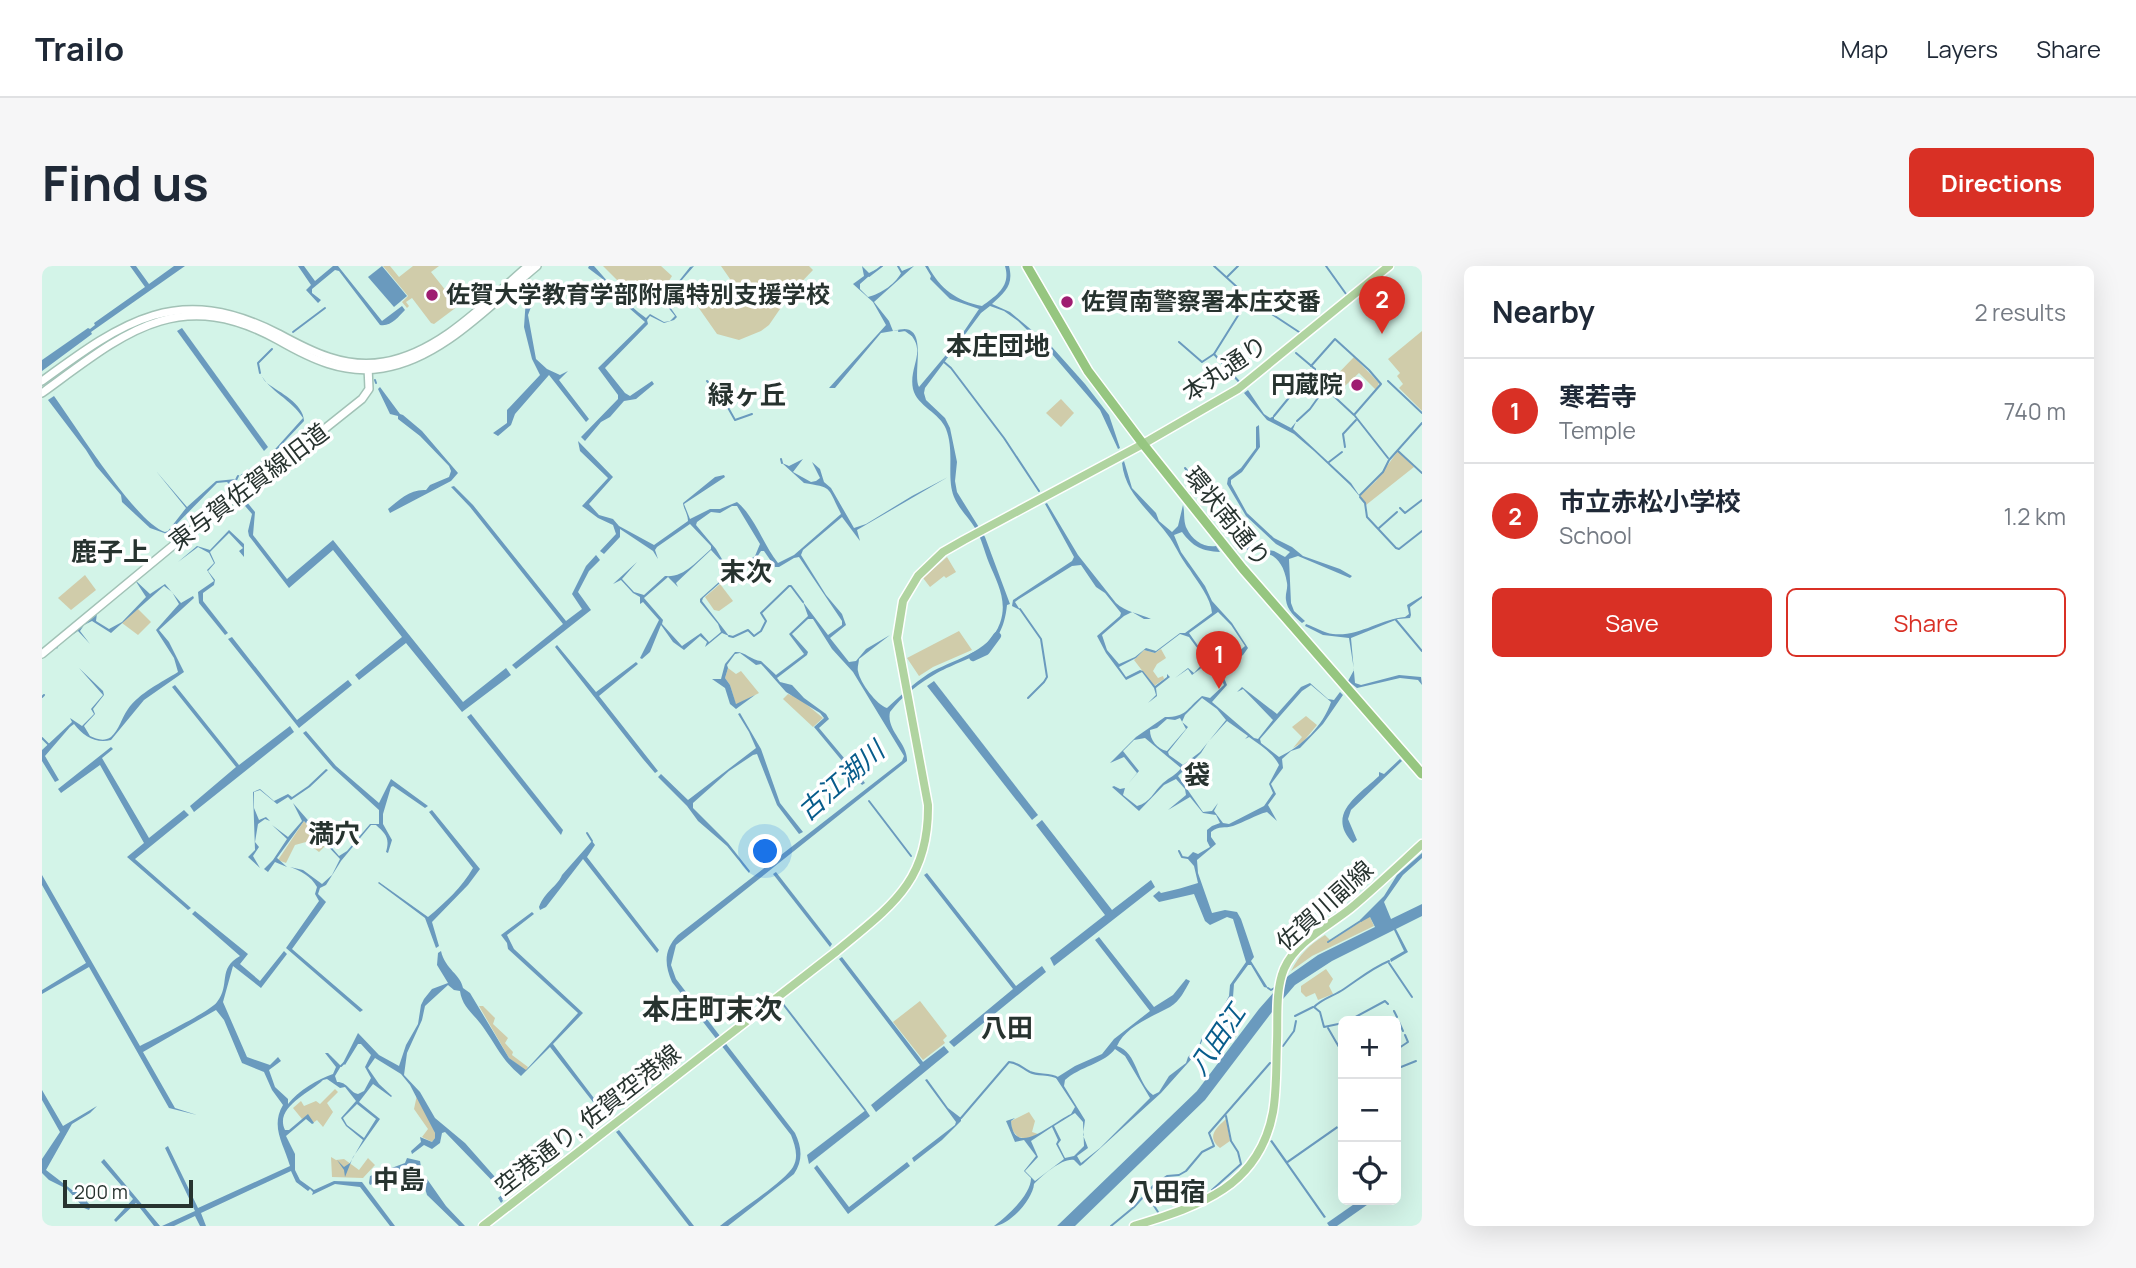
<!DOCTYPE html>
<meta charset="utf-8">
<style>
body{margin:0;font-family:Manrope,"Noto Sans JP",sans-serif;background:#f6f6f7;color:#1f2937}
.controls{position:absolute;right:21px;bottom:21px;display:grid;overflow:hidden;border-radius:10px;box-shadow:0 7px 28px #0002}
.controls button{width:63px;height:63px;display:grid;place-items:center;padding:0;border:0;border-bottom:2px solid #e0e1e3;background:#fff;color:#1f2937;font:35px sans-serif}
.scale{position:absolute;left:21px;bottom:18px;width:130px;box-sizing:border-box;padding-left:7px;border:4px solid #27332f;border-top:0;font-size:19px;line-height:24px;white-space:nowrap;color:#27332f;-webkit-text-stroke:5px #fff;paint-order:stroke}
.you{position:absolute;left:724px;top:586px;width:24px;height:24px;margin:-18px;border:5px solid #fff;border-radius:50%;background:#1a73e8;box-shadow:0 0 0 10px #1a73e833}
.badge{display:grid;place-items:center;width:46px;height:46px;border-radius:50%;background:#d93025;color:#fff;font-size:23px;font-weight:700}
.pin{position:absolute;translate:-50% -58px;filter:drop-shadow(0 2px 4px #0008)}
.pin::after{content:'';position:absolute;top:37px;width:24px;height:21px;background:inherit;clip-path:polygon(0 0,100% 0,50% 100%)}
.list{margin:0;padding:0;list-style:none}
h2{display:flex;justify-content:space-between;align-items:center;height:91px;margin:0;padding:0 28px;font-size:30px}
h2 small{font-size:23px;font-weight:400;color:#747a83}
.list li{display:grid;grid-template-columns:46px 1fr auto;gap:21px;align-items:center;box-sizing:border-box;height:105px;padding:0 28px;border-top:2px solid #e0e1e3}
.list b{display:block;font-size:26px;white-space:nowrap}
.list p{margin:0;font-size:23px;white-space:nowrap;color:#747a83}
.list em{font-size:23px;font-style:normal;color:#747a83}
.actions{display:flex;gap:14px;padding:21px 28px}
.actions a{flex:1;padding:16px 0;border:2px solid #d93025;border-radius:10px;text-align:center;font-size:24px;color:#d93025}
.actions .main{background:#d93025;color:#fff}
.icon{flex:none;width:38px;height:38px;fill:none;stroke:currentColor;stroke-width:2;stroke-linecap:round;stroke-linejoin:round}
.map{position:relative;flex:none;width:1380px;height:960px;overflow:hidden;border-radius:10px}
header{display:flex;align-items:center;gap:42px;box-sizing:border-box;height:98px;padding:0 35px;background:#fff;border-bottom:2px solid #e0e1e3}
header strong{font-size:33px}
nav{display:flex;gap:38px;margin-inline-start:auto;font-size:24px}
.intro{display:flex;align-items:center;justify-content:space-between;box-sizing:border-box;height:168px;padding:0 42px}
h1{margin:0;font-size:49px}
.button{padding:18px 32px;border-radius:10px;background:#d93025;color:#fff;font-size:24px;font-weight:700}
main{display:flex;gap:42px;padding:0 42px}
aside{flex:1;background:#fff;border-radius:10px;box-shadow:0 7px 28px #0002}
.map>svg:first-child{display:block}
</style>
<header>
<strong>Trailo</strong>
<nav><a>Map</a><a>Layers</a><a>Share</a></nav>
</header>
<div class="intro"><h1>Find us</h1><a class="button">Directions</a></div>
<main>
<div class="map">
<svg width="1380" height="960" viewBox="0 0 1380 960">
<rect width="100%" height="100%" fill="#d3f4e8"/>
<g fill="#d0ccaa">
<polygon points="341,0 348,0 357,11 371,0 397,0 389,6 416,40 392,58 389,57 370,32 364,36 367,40 365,42 360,36 366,30"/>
<polygon points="561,0 619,0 630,10 625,18 600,37 584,19 582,21"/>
<polygon points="679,0 767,0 771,4 749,27 727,59 719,65 697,74 675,68 654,38 688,13"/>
<polygon points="1380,65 1380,145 1357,122 1361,118 1355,110 1358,107 1346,93"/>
<polygon points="1312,91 1337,117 1334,124 1317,107 1293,129 1284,120"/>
<polygon points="1019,133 1032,147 1019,161 1004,147"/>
<polygon points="1356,185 1372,201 1324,239 1318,230 1334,215"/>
<polygon points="905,291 914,306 904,312 902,310 888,321 881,312"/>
<polygon points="43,309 54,324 29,344 16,332"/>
<polygon points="678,318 691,335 677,345 672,344 663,331"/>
<polygon points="95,342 109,356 96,369 80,357"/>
<polygon points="917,365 930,384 891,401 877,410 865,392"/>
<polygon points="1119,383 1124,392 1115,398 1111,405 1116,412 1121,410 1122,413 1112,420 1092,394 1102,384 1113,387"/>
<polygon points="686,402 694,408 699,405 717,427 694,439 688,419 683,412"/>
<polygon points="746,428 758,433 781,452 771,461 741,433"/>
<polygon points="1264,450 1275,459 1261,476 1251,482 1260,471 1250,461"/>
<polygon points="262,555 284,579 277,586 264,576 253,579 244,597 236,594"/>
<path d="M1326,651h2l4,9 -62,30 -21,15c9,-17 18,-26 34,-36l6,6z"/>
<polygon points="1284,703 1291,713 1287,720 1291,728 1276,734 1273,727 1264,731 1259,726 1259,720"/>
<polygon points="878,735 905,770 901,774 903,777 881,794 851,756"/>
<polygon points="437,740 441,740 453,752 451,758 466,772 463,777 471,786 470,789 486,801 484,805 467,792"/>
<polygon points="293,823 296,826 285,837 291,846 281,861 275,854 271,857 265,850 260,853 251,842 259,835 262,840 274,835 278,838"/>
<polygon points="375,829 393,867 393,872 390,876 380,871 386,863 372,843"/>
<polygon points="987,846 993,855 990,866 996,868 986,873 976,871 970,864 969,855"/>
<path d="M1184,853l4,22 -10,7c-14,-11 -4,-20 6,-29z"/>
<polygon points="289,891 294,894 302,893 317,904 326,892 333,899 321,912 290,911"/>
</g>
<g fill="#6a9abe" fill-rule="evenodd">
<polygon points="88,0 94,0 107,18 132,0 143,0 49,66 50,68 0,105 0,94 46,62 48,63 53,59 52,57 103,21"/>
<path d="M256,0h6l11,15 18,-15h5l44,55 20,-15 3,4c-7,7 -14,17 -25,15l-41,-54 -4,-1 -23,19v4l9,7 -3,3 -12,-13 5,-5z"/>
<polygon points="340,0 365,30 352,41 326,11"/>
<path d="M547,0h5c17,19 31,37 52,52l4,-4 14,8 6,-1 5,-5 -12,-15 27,-34 4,-1 -19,22 14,14 -15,-12 -9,10 12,17 -3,3 -10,3 -14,-7 -3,4 1,4 -43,44 20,25 5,3 22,-15 2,3 -18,15 -12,2 -14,16 -9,5 -16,19 -4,-4 37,-38v-4l-20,-27 47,-46 -24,-21 -17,-21 -16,-12z"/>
<path d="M820,0l7,7 8,-4 -17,15v5l8,8c13,-3 29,-14 34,-26l12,-5 -40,36 15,19 4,10c4,-1 7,-2 11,-2 24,0 8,46 15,58l37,-44 23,-34 -29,-10 -20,-20 1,-3 -6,-10h3c12,23 29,35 54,40 15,-11 29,-20 23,-40h4c5,19 -4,26 -17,38l18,8 42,35 33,37 24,31 11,33 -2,1 -18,-39 -48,-56 -34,-33 -14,-10 -14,-5 -9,7 -56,75 -1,5 2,7 19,18 5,10 7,34 -2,19 2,11 28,45 25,67 -3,1c-5,49 -34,49 -70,68 -16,9 -36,24 -47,39 -4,19 18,31 17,49l-231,184 -5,20 5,14 119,154c7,15 8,27 -1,41l-66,52h-8c16,-13 64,-44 73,-59 6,-10 2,-22 -2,-32l-119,-153c-8,-18 -8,-33 6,-47l224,-174 2,-5 -51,-84 -21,-23 -19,-30h-5l-16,15 16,18 -1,3 -30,23 3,4 12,3 12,13 22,16 3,5 -10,9 46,55 -3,2 -48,-58 10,-9 -4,-5 -34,-21 -25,-28 -5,1 -16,-12 -5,1 -8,11 1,3 -3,10 5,7 6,19 19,-9 -19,14 -6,-5 -5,-16 -13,-9h9l4,-15 10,-12c9,-1 16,8 26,9l15,14 28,-21 -15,-20 19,-18 -5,-14 25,33 14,-10v-4l-43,-64 -5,1 -15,9h-4l-11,-16h-3l-4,6 -28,18 -26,23 -1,3 27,35 -7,-3 -17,14 2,-5 -7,-6 -16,14 -11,-8 -12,-17 -11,27 -8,7 -2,-1 19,-38 -16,-18 -3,2v-7l-7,-4 -12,-13 -8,4 24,-22 -15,17 12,13 10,3 21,-19c19,2 32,-15 46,-27v-3l-21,-22 -33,23 -2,3 3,9 -5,-8 -33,-22v8l-16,17 -4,-3 16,-17 -3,-9 -15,-7 -16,-12 26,-28 -28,-27 -2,-10 35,36 -24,27 10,11 14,4 6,7 35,19 34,-24c0,-7 -4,-11 -5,-18l32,-26 9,-2 1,2 -41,27 6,15 20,-10h10l17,-7c18,15 26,42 41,61l16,-8 47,-41c-14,-28 -8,-26 -37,-31l-22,-20 7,3 14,-7 -10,13 18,10 5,-1 4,-3 -8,-16 8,7 4,13 7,6 23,40 12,-4 46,-28 36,-19 -91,53 3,11 -18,-24 -39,33 -2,5 25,40 16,19 4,11 -16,13 19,24 7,-1 10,-12 24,-14 -31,24c0,3 -2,9 -1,12 2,12 19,34 29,37 13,-12 26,-24 41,-34 24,-15 61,-20 72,-51 8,-22 -3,-41 -11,-60 -5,-12 -7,-24 -14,-35 -6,-10 -16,-19 -21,-31 -8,-20 1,-45 -8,-68 -6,-16 -29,-23 -33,-40 -5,-24 17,-39 -8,-60l-24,4 -46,55h-6l57,-63 -13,-23 -20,-18 11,-8zM690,240h5l23,38 -5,12 -23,16 -3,-1 -13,-22 -20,-24 1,-3 14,-10 9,1zM669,284l12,13 5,11 -28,25v3l18,22 3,8 -12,10 -8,-9 -19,13 -20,-22 1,-4 -19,-22 24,-21 10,10 -2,-4z"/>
<polygon points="479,21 492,33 486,49 494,93 505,103 518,109 526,105 517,114 547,153 544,156 507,109 473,148 469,159 456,170 451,167 465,157 465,144 498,109 490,93 482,61 484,32 482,30 478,33 472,28"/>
<polygon points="140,62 226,181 222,185 135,65"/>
<path d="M218,107c2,3 4,8 7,10 13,10 36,20 37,38l-34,36 5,6 -4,3 -2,-7h-3l-15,12 -12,5 29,-19 35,-39c-12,-19 -34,-27 -43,-45z"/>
<path d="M338,121l20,27 3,1 19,16 36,42 -7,8 -61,32 -2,-4c11,-9 22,-20 38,-19l4,-5 19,-8 2,-6 -2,-5 -29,-30 -22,-17v-3l-8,-2 -12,-25z"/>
<polygon points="1206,124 1222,148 1228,152 1232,150 1232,153 1249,162 1254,156 1251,163 1309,217 1319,232 1308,219 1272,185 1252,168 1225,154 1202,127"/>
<path d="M12,130c21,29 82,127 111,136l3,-1 18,-23 -30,-37 31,36 29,-26 20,-2 -4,4 6,8 -2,1 -9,-10 -10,1 -50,51 -17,-6 -28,-26 -1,-7 -25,-29 -10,-16 -38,-50z"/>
<path d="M1217,159l1,22 -18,25 -11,8v4l16,29 27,25 18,9 11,9 37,13 12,7 -2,2 -52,-22 -9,3 2,44 3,8 11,10 -3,2c-7,-6 -15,-13 -16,-23 -1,-6 2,-11 1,-17 -5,-31 -22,-33 -50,-33l-4,-6 41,7 11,6 5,-5 -14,-8 -30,-28 -19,-32 1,-6 13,-10 15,-20v-21z"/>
<path d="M1082,195l8,27 24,25 3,8 13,11 6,-6 5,-21c2,7 0,17 4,24 5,11 17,19 29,17l4,6c-18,-1 -27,-5 -38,-20l-8,3 7,17 24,34 7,15 20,22 16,25 -5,7 -20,14 -1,4 5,12 -15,17 42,36 4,1 15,-19 -30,-31 -6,3 5,-5 35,27 24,-27 9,-4 18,16 6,1 6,-8 3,3 -20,29 -23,24 -9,3 -9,8 1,9 -12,16 5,10 -8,11 9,16 -10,-9c-12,3 -22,10 -34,14 -9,3 -13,-1 -22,6v5l5,7 -19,16 1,13 14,40 13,-3 12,2 4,7 13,38 -3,4 17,27 -4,-1 -13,-22h-3l-14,19 -1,13 -9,17 -16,24 -6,3 -6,13 -35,39 -78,71 -3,2 -6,-6c-12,-2 -31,15 -40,24 -1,15 -24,41 -40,42 13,-10 37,-31 37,-48l-7,-7 12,-15 -12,-16 -9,2 -9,-21 9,-3 -4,3c3,39 43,0 60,-7l4,-7 -19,-29 19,-12 27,-12 12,-15 36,-28 -55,-71 4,-3 55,70 19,-12 13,-16 4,2c-5,9 -10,20 -20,26 -17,9 -45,20 -53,39 21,7 19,36 36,49l6,-3 10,-16 17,-13 2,-6 11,-11 3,-9 9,-7 18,-34 1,-11 16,-23 -13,-43 -6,-2 -17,8 -5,-4 -11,-27 -35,8 -6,-6 6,-5 2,2c13,-3 25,-6 37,-10l-4,-17 -7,-8 6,-6 5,2 12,-7 -3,-6v-11l5,-4 8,-3 -4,-8 -13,-2 -13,-16 -22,13 18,-15 -1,-6 -9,-10 -12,6 -25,26 -27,-24 2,-1 6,3 5,-1 -2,7 14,11c13,-3 17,-15 26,-23 7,-6 13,-8 18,-15l-36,-30 -11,2 -11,11 16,20 -11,13 9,-11 -13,-16 -14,6 26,-26 29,-20c22,0 21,-8 37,-21l8,2 14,-13 -6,-13 -10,-9 -16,12 -4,-6 -13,9 13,-10 6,5 12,-13 -17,-23 -9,-3 -25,19 -11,-3 -8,8 -17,9 7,10 14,-7 3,1 12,15 12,-9v-3l3,3 -14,11 1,8 -9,7 8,-8 -2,-7 -12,-16 -16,8 -20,-27 -9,-17 23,-20 1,-3 -16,-20 -9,-6 -15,-22 -9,1 -53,33 -4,3 5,8 -8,-4 1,-6 59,-39 2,-4 -29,-53 2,-1 31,52 38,48c9,9 25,11 35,16h-7l-12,-7 -8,4 -22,19 5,15 12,14 16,-7 11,-9 10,3 24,-18h5l27,-20c-1,-15 -14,-30 -22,-43 -8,-10 -13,-21 -20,-32 -18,-26 -45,-43 -48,-75zM1176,346l13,13 14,21 -27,24 -5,-3 -24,-34zM1269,419l20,17c-8,24 -29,44 -52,55l-18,-14 -1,-4 42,-48zM1160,432l15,11 9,11 -26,32 -17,13 -14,-10 -1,-3 20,-25 -6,-5 3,-7zM1138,452l6,11 -19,22c-10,-2 -17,-11 -17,-21l7,-2 10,-9 8,1zM1185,455l21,15 -3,3 4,-2c10,7 25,17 30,28l-10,19 4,9 -9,13 -35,18 -6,-1 -9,-12 4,-8 -6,8 -9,1 -25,-36 23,-23 7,-11zM1073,783l10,7 25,42 -50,50 -19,15 -4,-7 11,-8 -5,-13 2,-15 -21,-34 1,-6c14,-13 40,-17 50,-31zM1033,847l8,9 1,24 -10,10 -9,2 -7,-14 3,-4 -7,-14zM1010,861l6,13 -2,4 8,15 -29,22 -10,-10 13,-14 -7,-16z"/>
<polygon points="412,220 431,239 524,355 540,343 530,328 544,300 554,289 558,294 547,305 536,326 549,344 474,403 470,399 521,358 428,241 409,221"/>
<polygon points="200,230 213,246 211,269 245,313 291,274 421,436 464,402 469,409 420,446 364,377 317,414 313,409 360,371 291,284 247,322 207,270 206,265 210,248 197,233"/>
<polygon points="187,264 202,278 202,291 197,285 201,282 187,267 168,286 173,297 166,305 173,314 172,319 161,327 161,335 186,367 183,369 157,337 156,326 172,315 165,304 172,297 167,287 156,281 136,296 155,280 168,284"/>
<path d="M93,314l15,14 15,-10 16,19 12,-7 1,2 -35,32 10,12 15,30 -40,28 -33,40c-15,4 -28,-4 -37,-16l-4,3 -25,29 14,24 -4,2 -13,-21v-11l30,-28 -2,-4 12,8 12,-12 -3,-5 12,-14 -24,-27 24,23 1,4 -11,14 2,5 -11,12 6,10c6,3 14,6 21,1 8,-7 11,-20 17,-28 11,-16 34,-27 50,-37l-4,-14 -18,-28 23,-26 -7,-12 -8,-6 -53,47 -19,-12 -8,4 -4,6 10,13 -12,-13 -19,13 -2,5 -2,-3 42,-33 -1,8 13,8 13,-7 24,-25z"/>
<path d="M1380,330v2l-12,9 1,8 -1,3 -12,1 -47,19 4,45 6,2 38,-10 22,2 1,8 -4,-5 -18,-2 -43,10 -9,-7 6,-11 -5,-32 -26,-3 -18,-9 1,-2c9,3 18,9 27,10 25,3 48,-15 72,-17l4,-3 -2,-9z"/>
<polygon points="190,371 255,454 306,414 310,419 257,462 186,373"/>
<polygon points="515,379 554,426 594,396 596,398 557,430 616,505 613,507 601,493 513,381"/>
<polygon points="892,415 996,549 990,554 885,420"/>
<polygon points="133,419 197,499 248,460 252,466 152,546 148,540 194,501 130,421"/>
<polygon points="698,447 719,483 738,537 761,566 757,568 735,539 715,488 711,489 687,505 651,537 651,542 686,577 708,605 707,607 685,580 656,555 645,540 616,511 619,508 646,534 714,482 707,466 696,448"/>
<polygon points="429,448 521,564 519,569 425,451"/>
<path d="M264,465l30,35 43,37 12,-24 37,27 -3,2 -32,-22 -2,1 -8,27v10l9,16 -4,13 -2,-1c4,-14 0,-18 -10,-27h-5l-30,36 -15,24 -6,3 -2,6 8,8 -34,47 71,61 -3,2 -74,-64 33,-47 -4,-7 2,-7c-6,-11 -16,-16 -27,-20l13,3 19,14 10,-9 8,-16 -36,-38 -27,37 10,9 -12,-5 -7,10 -4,-3 9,-9 14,-21 -15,-14 16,12 14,-16 -9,-18 46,53 8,-5 23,-27h9v-14l-46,-42 -30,-35z"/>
<polygon points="69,481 71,483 60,492 107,572 142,544 147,549 93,593 149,642 146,644 85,591 102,577 58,499 19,527 16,523"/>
<path d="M1358,493l2,2 -51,49 -3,9 9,21 -4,3c-28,-29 6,-48 26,-67v-4l5,2z"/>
<polygon points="284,503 286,504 268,521 249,534 246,531 235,538 218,524 212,526 212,542 217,554 224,551 228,555 223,553 216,558 213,576 217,581 211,590 218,602 206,591 213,584 211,526 218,523 232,535 246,528 250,531 266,520"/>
<path d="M390,544l48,59 -12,16 -36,37 7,24 -3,2 -11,-30 -47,-35 1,-1 49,35c17,-14 34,-30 45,-49l-44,-56z"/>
<polygon points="1000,554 1070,644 1109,614 1113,621 1012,700 1008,692 1063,649 994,559"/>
<path d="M550,575l3,4 -8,12 72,93 -2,3 -74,-94 -37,48 -6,3 -1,-3c6,-16 18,-20 23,-32z"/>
<polygon points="1380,587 1380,592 1361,609 1342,636 1349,653 1380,638 1380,650 1354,663 1366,686 1349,696 1348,693 1362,685 1352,664 1290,695 1253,719 1230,746 1163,834 1033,960 1015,960 1155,825 1217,743 1246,710 1276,689 1333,661 1328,651 1319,656 1318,654 1342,630 1355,609"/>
<polygon points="734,606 790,678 788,681 731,608"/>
<polygon points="885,607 974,720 1000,700 1004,706 912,781 907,776 971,723 882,609"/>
<path d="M0,609l98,171c14,-7 71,-35 77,-44 14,-18 0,-33 23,-46l-48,-42 3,-3 53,43 -8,10 20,17 24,-30 3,3 -26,34 -28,-22 -10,36 24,55 23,8 8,-8 3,4 -12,9 6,17 13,12v5c10,-13 30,-25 45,-30l3,-7 -11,-14h3l13,13 -6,10 2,6c11,0 12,10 21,12l6,-3 7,-13 -6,-11 6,-12 -10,-11h-3l-13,21 -2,-2 15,-30 21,22 20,11 7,-21 12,-21 3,-19 3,-6 8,-10 16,-6 -11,-18 1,-12 3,-2c4,18 20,24 22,37l7,5 39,65 17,12 52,-57 -70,-64 -1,-6 -6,-8 31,-23 2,2 -27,21 7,14 69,64 -30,31 56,74 -2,2 -57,-73 -29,29c-20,-17 -23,-28 -38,-49 -9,-13 -21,-20 -23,-36l-6,-1 -6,-5 -23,21 -3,14 -15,33 -3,22 16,17 15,26 30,25 45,51 -8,5 1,2 -2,2 -3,-5 6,-5 -59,-61 -3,1 -2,10 -8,6 -8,-4 -12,9 -1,-3 10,-9 -1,-5 12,5 3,-4v-5l-25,-48 -9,-11 -26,-16 -7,10 11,16 13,12 -1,1 -18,-13 -14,18 21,17 -27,38 -8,20 -1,-7 -7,-10 7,7 6,-4 13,-23 -17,-14 -5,-8 15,-17 -11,-14 -5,1 -13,-9 -4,1c-13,13 -49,27 -38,50h4l19,-16 6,9 -2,1 -6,-5 -20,17 9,18v16l5,10 14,10 20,-9 28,1 33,44h-5l-30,-39 -25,-3 -23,11 1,-3 -3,-3 -2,2 -12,-9 -5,-11 -90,42 5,13h-6l-5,-10 -21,10h-12l33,-15 -30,-63 3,-2 30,62 92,-42c-6,-22 -20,-39 -7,-61l-11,-15 -8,-18 -22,-9 -18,-43 -8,-10 -73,42 32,56 22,7 -28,-7 -80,-141 -47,27v-4l44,-27 -44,-78zM315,838l19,15 -12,19 -17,-13 -4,-7z"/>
<polygon points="800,691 881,796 902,780 907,786 834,846 829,839 878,799 797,693"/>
<polygon points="885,813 906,842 919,852 919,855 900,874 872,896 870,892 913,859 914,856 883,814"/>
<polygon points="0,824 21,860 55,840 48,847 30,858 4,904 30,924 34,924 49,940 47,944 42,942 25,923 7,914 0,907 0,893 18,866 0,834"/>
<polygon points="824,844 828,850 767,898 765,889"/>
<polygon points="1295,860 1296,862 1246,897 1284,951 1282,952 1228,875 1230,874 1245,895"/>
<polygon points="577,864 652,960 647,960 574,866"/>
<polygon points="365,892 378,895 381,912 385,913 404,940 423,960 417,960 385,929 382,919 373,918 366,903 328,919 327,917 328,910 363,897"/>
<polygon points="62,893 118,960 112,960 94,937 74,956 72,954 91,933 59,896"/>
<polygon points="865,896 868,900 806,948 772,902 775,899 807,941"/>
<polygon points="1318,934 1332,934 1295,960 1287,960 1285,957"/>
</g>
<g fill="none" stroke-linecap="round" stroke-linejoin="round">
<g stroke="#6a9abe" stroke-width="2">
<polyline points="856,0 860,7"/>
<polyline points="1284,0 1304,28"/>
<polyline points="827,10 840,0"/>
<polyline points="1185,11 1196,0"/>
<polyline points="1207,33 1257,66"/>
<polyline points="857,65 863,64 870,69"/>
<polyline points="251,66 283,42"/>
<polyline points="1137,76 1160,96 1172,88 1207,32 1172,0"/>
<polyline points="1172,88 1199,118"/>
<polyline points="902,96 909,102 962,172 997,225"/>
<polyline points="218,107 216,97 230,83"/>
<polyline points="333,114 334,117"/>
<polyline points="665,115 680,131 693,154 710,148"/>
<polyline points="1346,115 1380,147"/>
<polyline points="1232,150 1250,128 1273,109 1273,103 1254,87"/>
<polyline points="1313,150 1346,192"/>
<polyline points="1255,155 1268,143 1283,122 1312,149 1339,118 1327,104 1293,73 1269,100"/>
<polyline points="1303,181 1301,168 1314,154"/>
<polyline points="1356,185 1380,207"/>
<polyline points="739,193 740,197"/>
<polyline points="1287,196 1300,186"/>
<polyline points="1143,202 1152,213 1148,223"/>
<polyline points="194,214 196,210"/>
<polyline points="1318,229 1341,206 1347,194 1380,157"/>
<polyline points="1318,231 1323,237 1325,251 1354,282 1357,283 1380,265"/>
<polyline points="1358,242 1363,247 1380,234"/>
<polyline points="1337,262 1355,246"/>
<polyline points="978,343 999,373 1005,411 1002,416 986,432"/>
<polyline points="1354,354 1380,385"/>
<polyline points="687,370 691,371 706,364 712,370 719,365 724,355 719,347 747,320 749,320 761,336"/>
<polyline points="0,431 2,429"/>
<polyline points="0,472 6,478"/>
<polyline points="827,535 869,590"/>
<polyline points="545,567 550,575"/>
<polyline points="1137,585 1140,591 1146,592"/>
<polyline points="1286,676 1320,654"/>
<polyline points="1347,697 1370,731"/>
<polyline points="1226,722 1229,724 1234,721"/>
<polyline points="741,738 823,844"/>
<polyline points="1352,745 1355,751"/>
<polyline points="1253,750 1271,741"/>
<polyline points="1306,755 1343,735 1346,738"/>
<polyline points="1357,756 1361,765"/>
<path d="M1301,757l-19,4 -4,-15 -6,-5c9,-9 20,-11 30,-18 15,-10 28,-21 45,-28"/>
<polyline points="1286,762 1301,788"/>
<polyline points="1241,780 1252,765 1254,755"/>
<polyline points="1354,784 1366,776 1363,769"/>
<polyline points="299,800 302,797"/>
<polyline points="1354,803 1374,795"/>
<path d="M919,852l48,-56c10,1 13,6 21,10 9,4 19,1 28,6"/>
<polyline points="1170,924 1199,898 1196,886 1189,875 1184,850"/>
<polyline points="1105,929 1116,946"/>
<polyline points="1069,960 1092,941 1112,919 1125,910 1137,909 1144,905 1160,886 1172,880 1167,867 1228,797"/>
</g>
<polyline stroke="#6a9abe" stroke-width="8" points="931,391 944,385 955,370"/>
<g stroke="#a2c2b6" stroke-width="10">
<g id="secondary">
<path d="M0,115c82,-60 136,-99 237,-47 33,18 66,35 105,28 57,-10 102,-60 144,-96"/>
<path d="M0,127c80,-58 135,-109 236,-53 33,19 66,35 105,28 59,-9 110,-66 154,-102"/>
<polyline points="0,388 151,263 236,200 320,133 327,123 326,101"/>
</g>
</g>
<g stroke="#fff" stroke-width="11">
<g id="primary">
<path d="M441,960l354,-275c54,-45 92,-69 91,-146l-31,-167 6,-37 15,-25 25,-24 21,-12 179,-96 95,-55 151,-123"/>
<path d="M1092,960c64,-20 125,-38 139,-114 4,-23 3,-47 4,-70 1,-23 -2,-51 7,-73 12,-28 45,-43 67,-61 24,-20 47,-42 71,-64"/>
</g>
</g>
<g stroke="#fff" stroke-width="12">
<polyline id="trunk" points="985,0 1046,105 1101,178 1201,303 1380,508"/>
</g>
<use href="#secondary" stroke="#fff" stroke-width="7"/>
<use href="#primary" stroke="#b0d4a0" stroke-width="8"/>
<use href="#trunk" stroke="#96c680" stroke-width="9"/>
</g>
<g fill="#9e1d71" stroke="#fff" stroke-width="2.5">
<circle cx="390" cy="29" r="7"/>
<circle cx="1025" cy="36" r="7"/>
<circle cx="1315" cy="119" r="7"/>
</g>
<g text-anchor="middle" stroke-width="7" stroke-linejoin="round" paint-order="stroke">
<g font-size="24" font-weight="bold" fill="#27332f" stroke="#fff" text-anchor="start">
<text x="404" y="37">佐賀大学教育学部附属特別支援学校</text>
<text x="1039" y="44">佐賀南警察署本庄交番</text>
<text x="1301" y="127" text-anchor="end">円蔵院</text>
</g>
<g font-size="24" fill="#27332f" stroke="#fff">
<text transform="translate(1183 103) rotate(-34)" y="8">本丸通り</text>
<text transform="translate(207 221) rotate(-37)" y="8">東与賀佐賀線旧道</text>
<text transform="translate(1185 251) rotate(51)" y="8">環状南通り</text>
<text transform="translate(1283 640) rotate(-42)" y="8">佐賀川副線</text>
<text transform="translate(546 854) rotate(-38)" y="8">空港通り, 佐賀空港線</text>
</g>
<g font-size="26" font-weight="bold" fill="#27332f" stroke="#fff">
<text x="956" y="89">本庄団地</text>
<text x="705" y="138">緑ヶ丘</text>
<text x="68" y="295">鹿子上</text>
<text x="704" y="315">末次</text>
<text x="1155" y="518">袋</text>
<text x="292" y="577">満穴</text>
<text x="965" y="771">八田</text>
<text x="357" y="923">中島</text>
<text x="1125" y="935">八田宿</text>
</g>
<g font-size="26" font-style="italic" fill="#075c8b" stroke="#fff">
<text transform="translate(799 515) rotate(-41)" y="9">古江湖川</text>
<text transform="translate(1175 774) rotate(-56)" y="9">八田江</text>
</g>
<g font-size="28" font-weight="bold" fill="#27332f" stroke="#fff">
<text x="670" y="753">本庄町末次</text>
</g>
</g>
</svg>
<div class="controls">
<button>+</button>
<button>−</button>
<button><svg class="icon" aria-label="locate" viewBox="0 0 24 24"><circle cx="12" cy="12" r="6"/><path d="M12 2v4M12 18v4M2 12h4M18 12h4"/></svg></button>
</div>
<div class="scale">200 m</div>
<div class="you"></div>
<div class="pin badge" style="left:1177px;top:423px">1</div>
<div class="pin badge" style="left:1340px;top:68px">2</div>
</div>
<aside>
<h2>Nearby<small>2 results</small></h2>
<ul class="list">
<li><span class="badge">1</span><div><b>寒若寺</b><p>Temple</p></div><em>740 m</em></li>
<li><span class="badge">2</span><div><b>市立赤松小学校</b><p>School</p></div><em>1.2 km</em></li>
</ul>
<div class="actions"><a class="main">Save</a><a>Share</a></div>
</aside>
</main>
